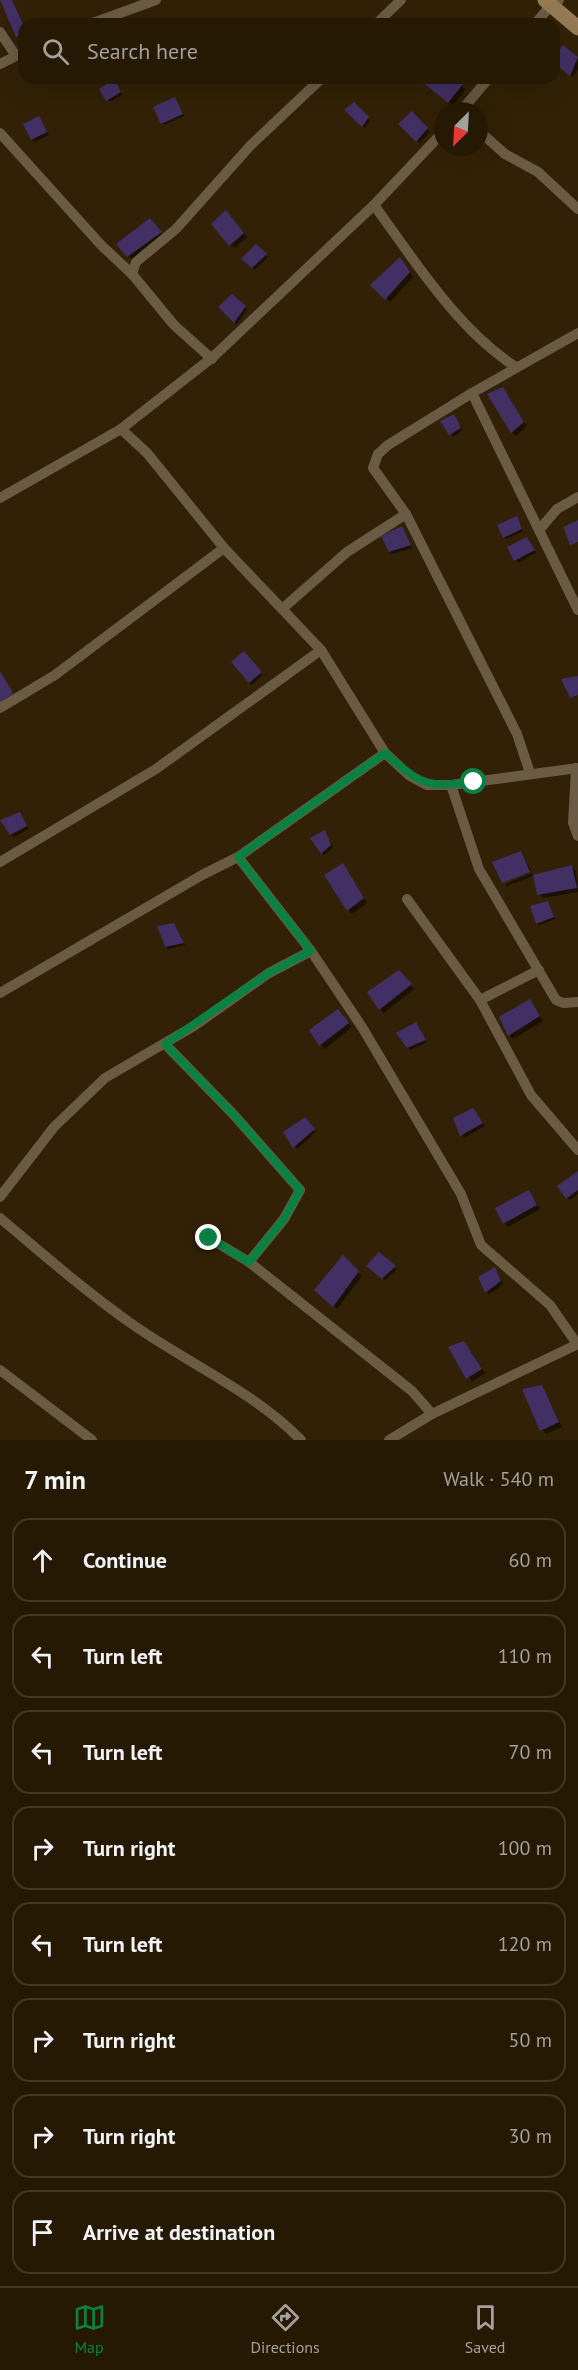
<!DOCTYPE html>
<meta charset="utf-8">
<style>
body{margin:0;font-family:"PT Sans",sans-serif;background:#2e220e;color:#f1f3f6}
.compass{position:absolute;left:434px;top:102px;width:54px;height:54px;border-radius:50%;background:#261904;box-shadow:0 6px 24px #0002;rotate:204deg}
.stop{position:absolute;width:18px;height:18px;margin:-14px;border:4px solid #0b8043;border-radius:50%;background:#fff}
.stop.end{background:#0b8043;border-color:#fff;box-shadow:0 2px 6px #0008}
.list{margin:0;padding:0;list-style:none}
h2{display:flex;justify-content:space-between;align-items:center;height:78px;margin:0;padding:0 24px;font-size:26px}
h2 small{font-size:20px;font-weight:400;color:#a4a09a}
.list li{display:grid;grid-template-columns:39px 1fr auto;gap:18px;align-items:center;box-sizing:border-box;height:84px;margin:0 12px 12px;padding:0 12px;border:2px solid #423826;border-radius:18px}
.list b{display:block;font-size:22px;white-space:nowrap}
.list em{font-size:20px;font-style:normal;color:#a4a09a}
.icon{flex:none;width:33px;height:33px;fill:none;stroke:currentColor;stroke-width:2;stroke-linecap:round;stroke-linejoin:round}
.map{position:relative;flex:none;width:578px;height:1440px;overflow:hidden}
.search{position:absolute;background:#261904;box-shadow:0 6px 24px #0002;left:18px;right:18px;top:18px;height:66px;display:flex;align-items:center;gap:15px;box-sizing:border-box;padding:0 21px;border-radius:18px;color:#a4a09a;font-size:22px}
.sheet{height:846px;background:#261904}
nav{display:flex;justify-content:space-around;align-items:center;box-sizing:border-box;height:84px;border-top:2px solid #423826;background:#261904;font-size:16px;color:#a4a09a}
nav a{display:grid;justify-items:center;gap:3px}
nav .on{color:#0b8043}
.map>svg:first-child{display:block}
</style>
<div class="map">
<svg width="578" height="1440" viewBox="0 0 578 1440">
<rect width="100%" height="100%" fill="#322106"/>
<g fill="#0007">
<polygon points="0,0 12,0 24,26 24,37 20,39 17,36"/>
<polygon points="563,47 578,59 578,69 573,77 554,62"/>
<polygon points="424,78 451,78 466,89 453,106 426,84"/>
<polygon points="462,78 473,78 469,84"/>
<polygon points="114,80 122,95 110,102 108,100"/>
<polygon points="175,99 184,116 164,125 162,123"/>
<polygon points="354,104 370,121 365,128 346,110"/>
<polygon points="412,113 430,132 419,143 400,124"/>
<polygon points="39,118 49,135 34,142 32,139"/>
<polygon points="230,216 247,237 235,248 231,245"/>
<polygon points="150,220 165,237 132,260 128,256"/>
<polygon points="256,246 268,257 255,270 243,259"/>
<polygon points="403,263 413,277 390,302 372,285"/>
<polygon points="232,296 247,310 237,324 220,307"/>
<polygon points="503,388 527,426 516,436 512,432"/>
<polygon points="454,416 462,431 453,437 442,421"/>
<polygon points="519,521 523,531 506,539 504,537"/>
<polygon points="402,528 412,548 392,554 390,551"/>
<polygon points="529,541 536,553 518,563 509,548"/>
<polygon points="244,653 263,675 252,685 233,663"/>
<polygon points="20,814 29,829 14,837 11,834"/>
<polygon points="325,832 333,848 324,855 322,853"/>
<polygon points="520,852 531,870 503,881"/>
<polygon points="572,867 576,871 578,892 543,898 539,894"/>
<polygon points="346,869 367,903 352,914 348,910"/>
<polygon points="532,873 533,876 507,886 505,884"/>
<polygon points="547,903 555,919 539,925 537,923"/>
<polygon points="176,927 185,945 169,949 166,946"/>
<polygon points="399,972 414,989 384,1013 380,1009"/>
<polygon points="530,1001 543,1021 513,1039 509,1035"/>
<polygon points="342,1015 352,1027 325,1049 321,1045"/>
<polygon points="418,1027 427,1042 410,1050 408,1047"/>
<polygon points="475,1112 485,1126 464,1138 455,1119"/>
<polygon points="307,1121 316,1132 297,1149 285,1133"/>
<polygon points="578,1173 578,1194 570,1200 567,1198"/>
<polygon points="529,1192 540,1209 508,1227 504,1223"/>
<polygon points="379,1254 397,1269 385,1280 368,1266"/>
<polygon points="343,1258 362,1276 337,1309 316,1290"/>
<polygon points="497,1272 503,1284 489,1295 480,1277"/>
<polygon points="468,1347 485,1373 472,1382 450,1348"/>
<polygon points="541,1386 562,1427 546,1434 542,1430"/>
</g>
<g fill="#423065">
<polygon points="0,0 12,0 24,26 24,34 16,37"/>
<polygon points="563,45 578,57 570,76 554,63 554,57"/>
<polygon points="422,78 454,78 463,84 448,103 420,80"/>
<polygon points="114,79 121,92 106,101 99,89"/>
<polygon points="175,97 183,114 161,124 153,107"/>
<polygon points="354,102 369,117 362,127 344,110"/>
<polygon points="412,111 428,128 416,142 398,124"/>
<polygon points="39,116 47,132 31,140 23,124"/>
<polygon points="226,210 244,233 229,246 211,224"/>
<polygon points="150,218 162,232 127,257 116,244"/>
<polygon points="256,244 267,254 252,268 241,259"/>
<polygon points="400,257 410,272 385,300 370,285"/>
<polygon points="232,294 246,306 234,323 218,307"/>
<polygon points="503,387 524,422 511,433 487,394"/>
<polygon points="454,414 461,428 449,435 440,421"/>
<polygon points="517,516 522,529 503,538 497,525"/>
<polygon points="578,520 578,542 570,545 563,527"/>
<polygon points="402,526 411,545 389,552 381,536"/>
<polygon points="527,537 535,550 514,561 507,547"/>
<polygon points="244,651 262,672 249,683 231,662"/>
<polygon points="0,671 13,693 0,704"/>
<polygon points="578,676 578,695 570,698 561,679"/>
<polygon points="20,812 27,826 10,835 0,820"/>
<polygon points="325,830 331,845 321,854 310,838"/>
<polygon points="521,851 530,872 502,883 492,862"/>
<polygon points="343,863 364,898 347,911 324,875"/>
<polygon points="572,865 577,888 537,895 533,875"/>
<polygon points="548,901 554,917 536,924 530,906"/>
<polygon points="174,923 184,943 165,947 157,926"/>
<polygon points="399,970 412,984 379,1010 367,992"/>
<polygon points="530,999 540,1016 508,1036 499,1017"/>
<polygon points="338,1009 349,1023 319,1046 309,1030"/>
<polygon points="416,1022 426,1040 407,1048 396,1033"/>
<polygon points="473,1108 483,1123 460,1136 453,1118"/>
<polygon points="305,1117 315,1129 293,1148 283,1132"/>
<polygon points="578,1171 578,1190 566,1199 557,1186"/>
<polygon points="529,1190 537,1205 503,1224 495,1208"/>
<polygon points="379,1252 396,1266 382,1279 366,1266"/>
<polygon points="343,1255 359,1271 333,1307 314,1290"/>
<polygon points="495,1267 501,1281 485,1293 478,1277"/>
<polygon points="464,1341 482,1369 466,1379 448,1347"/>
<polygon points="542,1385 559,1422 540,1431 522,1389"/>
</g>
<g fill="none" stroke-linecap="round" stroke-linejoin="round">
<g stroke="#6c5b44" stroke-width="10">
<polyline points="90,24 156,0"/>
<polyline points="376,24 401,0"/>
<polyline points="535,24 551,5 559,0"/>
<polyline points="0,32 16,56"/>
<polyline points="0,64 24,52"/>
<polyline points="461,111 489,78"/>
<polyline points="479,131 505,154 538,172 578,209"/>
<polyline points="0,133 102,246 132,274"/>
<path d="M374,205c40,55 84,125 142,162"/>
<polyline points="578,333 472,393 578,610"/>
<polyline points="212,359 174,325 132,274 136,262 176,229 250,146 322,78"/>
<polyline points="472,393 388,445 378,454 373,468 406,514 517,734 530,773"/>
<polyline points="121,429 147,453 224,548 321,650 385,753 410,776 427,785 451,785 578,768"/>
<polyline points="0,498 121,429 213,357 374,205 443,132"/>
<polyline points="540,529 557,509 578,497"/>
<polyline points="282,609 347,552 406,514"/>
<polyline points="0,708 55,675 224,548"/>
<polyline points="576,768 573,823 578,836"/>
<polyline points="451,785 479,869 556,1000 563,1003 578,1002"/>
<polyline points="238,857 311,951 362,1027 461,1194 481,1245 550,1305 577,1344"/>
<polyline points="0,862 156,769 321,650"/>
<polyline points="407,899 480,1000"/>
<polyline points="539,970 480,1000 531,1095 578,1150"/>
<polyline points="0,993 202,875 238,857 385,753"/>
<polyline points="165,1044 234,1115 300,1190 284,1219 249,1262 412,1391 432,1414"/>
<polyline points="0,1197 54,1127 105,1078 194,1026 269,973 311,951"/>
<path d="M0,1218c43,36 86,74 132,106 55,39 121,67 169,116"/>
<polyline points="209,1238 249,1262"/>
<polyline points="0,1370 92,1440"/>
<polyline points="389,1440 432,1414 578,1344"/>
</g>
<polyline stroke="#947954" stroke-width="15" points="545,0 578,28"/>
</g>
<g fill="none" stroke-linecap="round" stroke-linejoin="round">
<path stroke="#0b8043" stroke-width="8" d="M209,1238l40,24 35,-43 16,-29 -66,-75 -69,-71 104,-71 42,-22 -73,-94 147,-104c36,32 41,35 89,29"/>
</g>
</svg>
<svg class="compass" viewBox="-18 -18 36 36"><path d="M0-13l5 13h-10z" fill="#e53935"/><path d="M0 13l5-13h-10z" fill="#a4a09a"/></svg>
<div class="stop" style="left:474px;top:782px"></div>
<div class="stop end" style="left:209px;top:1238px"></div>
<div class="search"><svg class="icon" aria-label="search" viewBox="0 0 24 24"><circle cx="10" cy="10" r="6"/><path d="M15 15l6 6"/></svg>Search here</div>
</div>
<section class="sheet">
<h2>7 min<small>Walk · 540 m</small></h2>
<ul class="list">
<li><svg class="icon" aria-label="ahead" viewBox="0 0 24 24"><path d="M12 20V5M6 11l6-6 6 6"/></svg><div><b>Continue</b></div><em>60 m</em></li>
<li><svg class="icon" aria-label="left" viewBox="0 0 24 24"><path d="M17 20v-9H6M10 6l-5 5 5 5"/></svg><div><b>Turn left</b></div><em>110 m</em></li>
<li><svg class="icon" aria-label="left" viewBox="0 0 24 24"><path d="M17 20v-9H6M10 6l-5 5 5 5"/></svg><div><b>Turn left</b></div><em>70 m</em></li>
<li><svg class="icon" aria-label="right" viewBox="0 0 24 24"><path d="M7 20v-9h11M14 6l5 5-5 5"/></svg><div><b>Turn right</b></div><em>100 m</em></li>
<li><svg class="icon" aria-label="left" viewBox="0 0 24 24"><path d="M17 20v-9H6M10 6l-5 5 5 5"/></svg><div><b>Turn left</b></div><em>120 m</em></li>
<li><svg class="icon" aria-label="right" viewBox="0 0 24 24"><path d="M7 20v-9h11M14 6l5 5-5 5"/></svg><div><b>Turn right</b></div><em>50 m</em></li>
<li><svg class="icon" aria-label="right" viewBox="0 0 24 24"><path d="M7 20v-9h11M14 6l5 5-5 5"/></svg><div><b>Turn right</b></div><em>30 m</em></li>
<li><svg class="icon" aria-label="arrive" viewBox="0 0 24 24"><path d="M6 21V4h12l-3 4 3 4H6"/></svg><div><b>Arrive at destination</b></div></li>
</ul>
</section>
<nav>
<a class="on"><svg class="icon" aria-label="map" viewBox="0 0 24 24"><path d="M3 6l6-2 6 2 6-2v14l-6 2-6-2-6 2zM9 4v14M15 6v14"/></svg>Map</a>
<a><svg class="icon" aria-label="directions" viewBox="0 0 24 24"><path d="M12 3l9 9-9 9-9-9zM9 14v-3h6M13 9l2 2-2 2"/></svg>Directions</a>
<a><svg class="icon" aria-label="saved" viewBox="0 0 24 24"><path d="M7 4h10v16l-5-4-5 4z"/></svg>Saved</a>
</nav>
